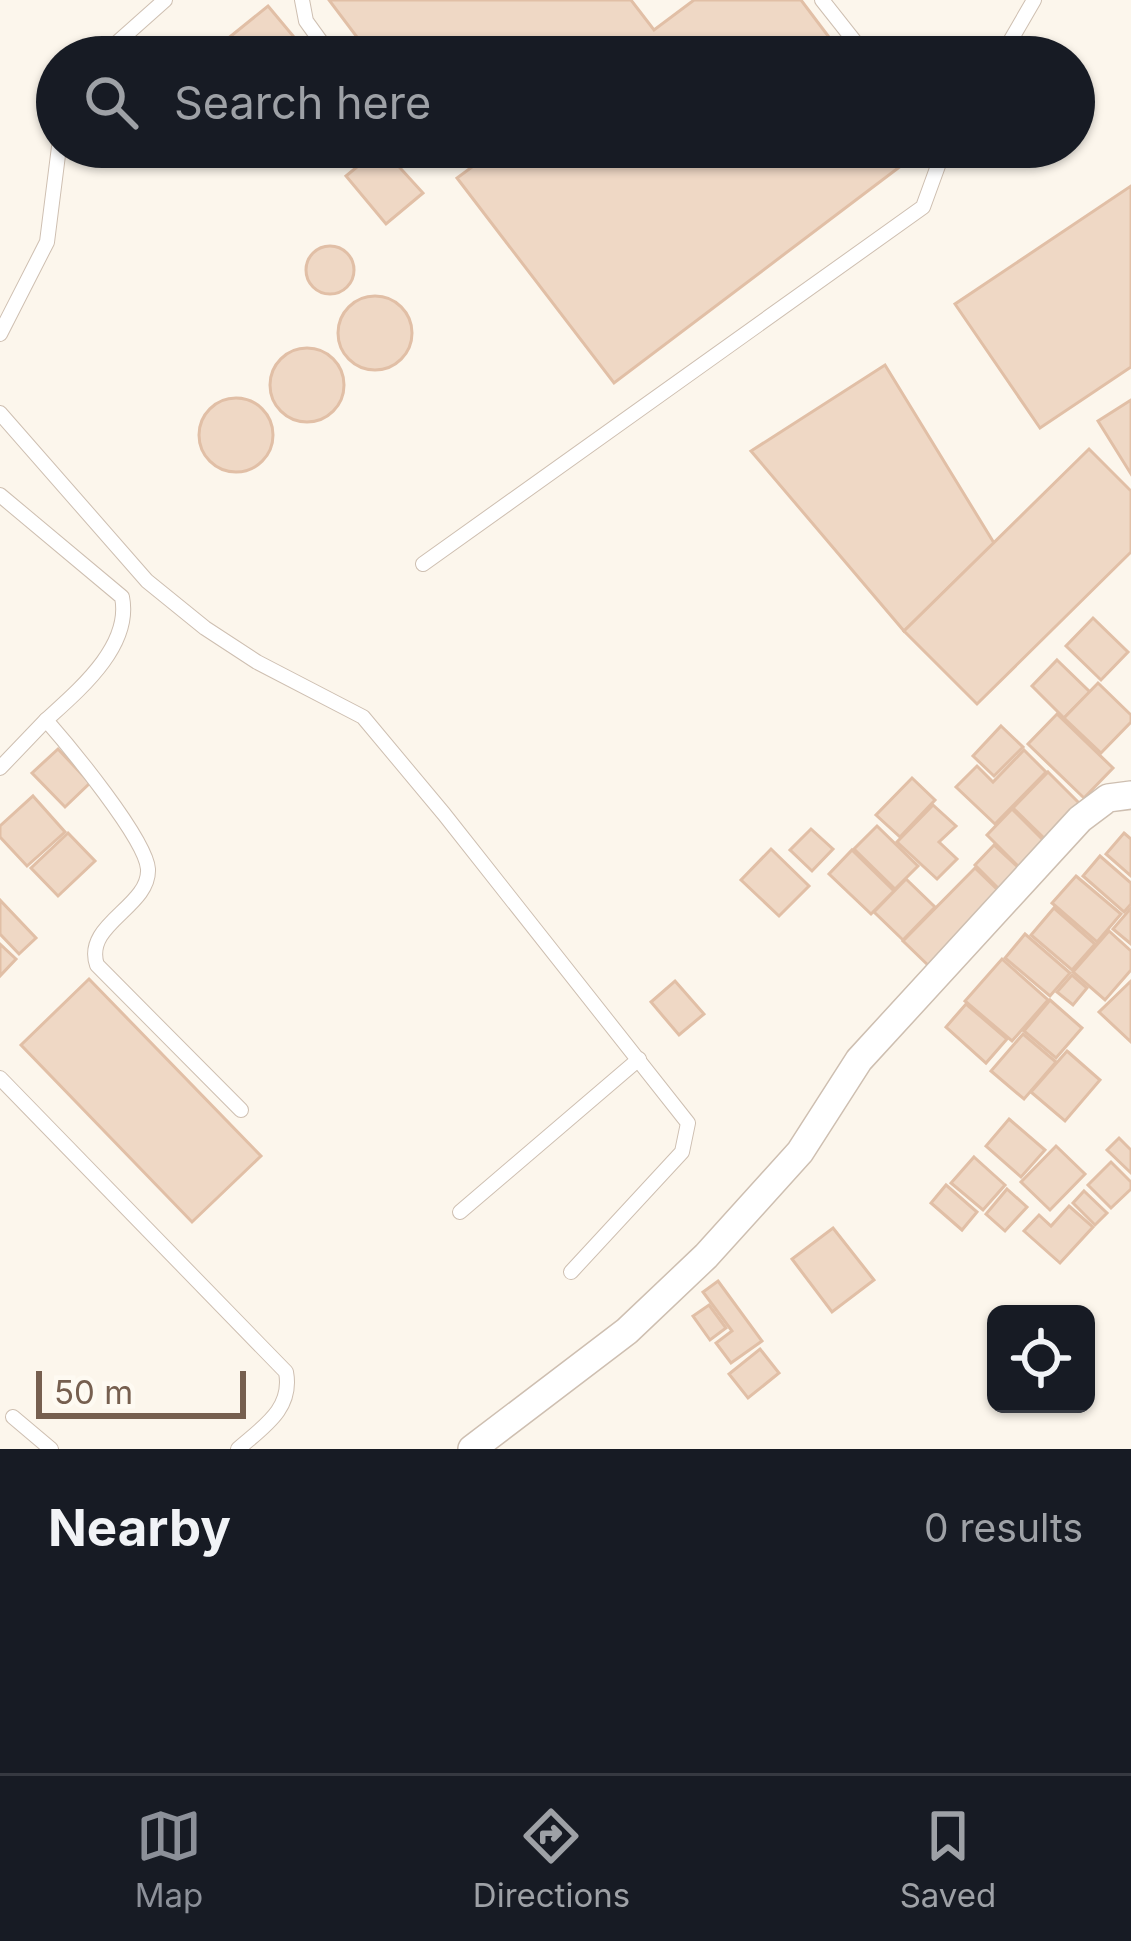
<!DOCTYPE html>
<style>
body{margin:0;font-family:Inter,sans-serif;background:#20242c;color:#f1f3f6}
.controls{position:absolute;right:36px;bottom:36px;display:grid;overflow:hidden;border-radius:18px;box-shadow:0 3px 9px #0004}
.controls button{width:108px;height:108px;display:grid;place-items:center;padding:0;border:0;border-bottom:3px solid #363941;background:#171b24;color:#f1f3f6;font:60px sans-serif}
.scale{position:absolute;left:36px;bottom:30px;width:210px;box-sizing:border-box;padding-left:12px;border:6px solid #765f4f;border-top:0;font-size:33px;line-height:42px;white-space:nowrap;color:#765f4f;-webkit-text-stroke:9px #fefaf2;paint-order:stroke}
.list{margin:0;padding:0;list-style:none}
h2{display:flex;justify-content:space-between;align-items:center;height:156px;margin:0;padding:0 48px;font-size:51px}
h2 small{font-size:39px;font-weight:400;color:#9ea1a6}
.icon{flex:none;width:66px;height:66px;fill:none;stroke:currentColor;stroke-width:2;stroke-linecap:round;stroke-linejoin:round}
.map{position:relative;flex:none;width:1131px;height:1449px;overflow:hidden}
.search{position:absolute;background:#171b24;box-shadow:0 3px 9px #0004;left:36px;right:36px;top:36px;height:132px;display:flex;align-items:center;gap:30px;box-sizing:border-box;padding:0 42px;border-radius:66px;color:#9ea1a6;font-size:45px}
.sheet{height:324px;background:#171b24}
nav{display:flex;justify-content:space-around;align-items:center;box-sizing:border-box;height:168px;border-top:3px solid #363941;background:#171b24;font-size:33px;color:#9ea1a6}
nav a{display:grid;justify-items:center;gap:6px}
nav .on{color:#8c9099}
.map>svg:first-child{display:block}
</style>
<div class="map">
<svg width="1131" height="1449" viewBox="0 0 1131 1449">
<rect width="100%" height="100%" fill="#fcf6ec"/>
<g fill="#efd8c5" stroke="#e1bfa6" stroke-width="3">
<polygon points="329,0 631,0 654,30 694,0 801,0 844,57 372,57"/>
<polygon points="268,6 304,49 295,57 205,57"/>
<polygon points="320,147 349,147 331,161"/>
<polygon points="381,147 423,193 386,224 346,176"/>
<polygon points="499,147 913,147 918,153 614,383 457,178"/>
<polygon points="1131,186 1131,367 1040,428 955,304"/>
<circle cx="330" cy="270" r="24"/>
<circle cx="375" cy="333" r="37"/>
<circle cx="307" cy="385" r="37"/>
<polygon points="885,365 994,543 904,631 751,451"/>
<circle cx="236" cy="435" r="37"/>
<polygon points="1131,400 1131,474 1098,421"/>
<polygon points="1089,449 1131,491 1131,552 977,704 904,631"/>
<polygon points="1093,618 1128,652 1101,680 1066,646"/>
<polygon points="1057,660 1090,692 1064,718 1032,686"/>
<polygon points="1098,683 1131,715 1131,722 1101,753 1064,718"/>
<polygon points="1057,714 1113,768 1084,798 1028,744"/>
<polygon points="1001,726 1023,747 994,776 973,756"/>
<polygon points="58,749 90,783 65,807 32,773"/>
<polygon points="1024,750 1046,772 995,824 956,787 977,766 993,782"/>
<polygon points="1048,772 1080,804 1045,839 1013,808"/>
<polygon points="912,778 935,800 900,837 876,815"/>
<polygon points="33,796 65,832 27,866 0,837 0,826"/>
<polygon points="933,805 956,826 939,842 957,859 937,879 897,842"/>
<polygon points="1012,809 1048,845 1023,871 987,835"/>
<polygon points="877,826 918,866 895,889 854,849"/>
<polygon points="811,829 833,849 812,871 790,850"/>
<polygon points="68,833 95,861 58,896 31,868"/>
<polygon points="1124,833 1131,839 1131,876 1106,854"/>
<polygon points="994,845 1022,871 1002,892 975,865"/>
<polygon points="771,849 809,886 779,916 741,880"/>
<polygon points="852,850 894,891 871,914 829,874"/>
<polygon points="1100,856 1131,883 1131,904 1124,912 1083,876"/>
<polygon points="975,868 1004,896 932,969 903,941"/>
<polygon points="1076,876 1121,914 1097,942 1052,903"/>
<polygon points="906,879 935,907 903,940 874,912"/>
<polygon points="0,900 36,938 19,954 0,934"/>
<polygon points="1054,908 1095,944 1072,970 1031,935"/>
<polygon points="1131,908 1131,944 1113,929"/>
<polygon points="1109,931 1131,951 1131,970 1105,1000 1073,972"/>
<polygon points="1025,934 1070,973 1050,996 1005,958"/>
<polygon points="0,944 16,959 0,976"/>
<polygon points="1002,959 1048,1000 1012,1041 965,1001"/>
<polygon points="1072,975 1087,988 1073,1005 1057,992"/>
<polygon points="89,979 261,1156 192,1222 21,1045"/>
<polygon points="675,981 704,1014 679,1035 651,1002"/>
<polygon points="1131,981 1131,1042 1099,1012"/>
<polygon points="1050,1000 1082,1028 1056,1058 1024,1031"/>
<polygon points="966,1004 1007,1039 986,1063 946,1027"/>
<polygon points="1023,1034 1056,1062 1024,1099 991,1071"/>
<polygon points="1067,1051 1100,1080 1065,1121 1031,1092"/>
<polygon points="1009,1119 1045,1150 1021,1177 986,1146"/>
<polygon points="1119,1138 1131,1150 1131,1173 1107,1150"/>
<polygon points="1056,1146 1085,1174 1050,1210 1021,1182"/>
<polygon points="974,1157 1005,1185 983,1210 951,1183"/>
<polygon points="1111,1162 1131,1182 1131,1189 1111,1208 1088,1185"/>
<polygon points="946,1185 977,1212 962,1230 931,1203"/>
<polygon points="1007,1189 1027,1207 1005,1231 986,1214"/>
<polygon points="1084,1191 1107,1213 1095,1225 1073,1203"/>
<polygon points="1069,1206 1093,1227 1060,1263 1024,1231 1039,1215 1051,1226"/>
<polygon points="833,1228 874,1280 832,1312 792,1259"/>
<polygon points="718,1281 762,1341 731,1363 716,1343 732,1331 703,1292"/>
<polygon points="709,1305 726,1328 710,1340 693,1316"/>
<polygon points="760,1349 779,1373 748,1398 729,1374"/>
</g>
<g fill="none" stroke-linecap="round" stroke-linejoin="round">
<g stroke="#cebfb1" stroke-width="16">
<g id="lane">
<polyline points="302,0 306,21 332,57"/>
<polyline points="822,0 867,57"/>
<polyline points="101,57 165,0"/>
<polyline points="1001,57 1034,0"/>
<polyline points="0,334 47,242 59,147"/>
<polyline points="0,413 147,581 205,628 257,662 363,717 444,814 688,1123 682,1152 571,1272"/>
<path d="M0,495l122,102c10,49 -43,93 -76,123 22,25 100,119 102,149 2,38 -65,55 -51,96l144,145"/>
<polyline points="423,564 923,207 939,163 934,147"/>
<polyline points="0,768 46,720"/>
<path d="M0,1078l286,294c7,37 -23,55 -48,77"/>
<polyline points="460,1212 639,1059"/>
<polyline points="13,1417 51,1449"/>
</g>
</g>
<g stroke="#cebfb1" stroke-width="30">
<polyline id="street" points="472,1449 627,1331 706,1256 800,1152 859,1060 1080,819 1108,798 1131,795"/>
</g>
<use href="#lane" stroke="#fff" stroke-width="14"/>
<use href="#street" stroke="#fff" stroke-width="27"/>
</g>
</svg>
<div class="controls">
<button><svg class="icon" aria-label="locate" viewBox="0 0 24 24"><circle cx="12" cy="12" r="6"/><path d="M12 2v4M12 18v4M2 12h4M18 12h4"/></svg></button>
</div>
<div class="scale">50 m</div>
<div class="search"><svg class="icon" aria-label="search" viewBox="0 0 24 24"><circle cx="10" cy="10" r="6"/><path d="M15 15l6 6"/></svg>Search here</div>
</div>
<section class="sheet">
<h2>Nearby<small>0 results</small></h2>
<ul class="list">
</ul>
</section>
<nav>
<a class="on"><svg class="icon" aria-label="map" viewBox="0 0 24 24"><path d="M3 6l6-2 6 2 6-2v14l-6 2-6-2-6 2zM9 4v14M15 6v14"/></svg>Map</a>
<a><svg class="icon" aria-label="directions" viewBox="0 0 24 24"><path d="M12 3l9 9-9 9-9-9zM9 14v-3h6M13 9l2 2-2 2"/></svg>Directions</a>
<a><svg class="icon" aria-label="saved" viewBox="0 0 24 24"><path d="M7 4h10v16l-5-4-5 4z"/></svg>Saved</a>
</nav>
